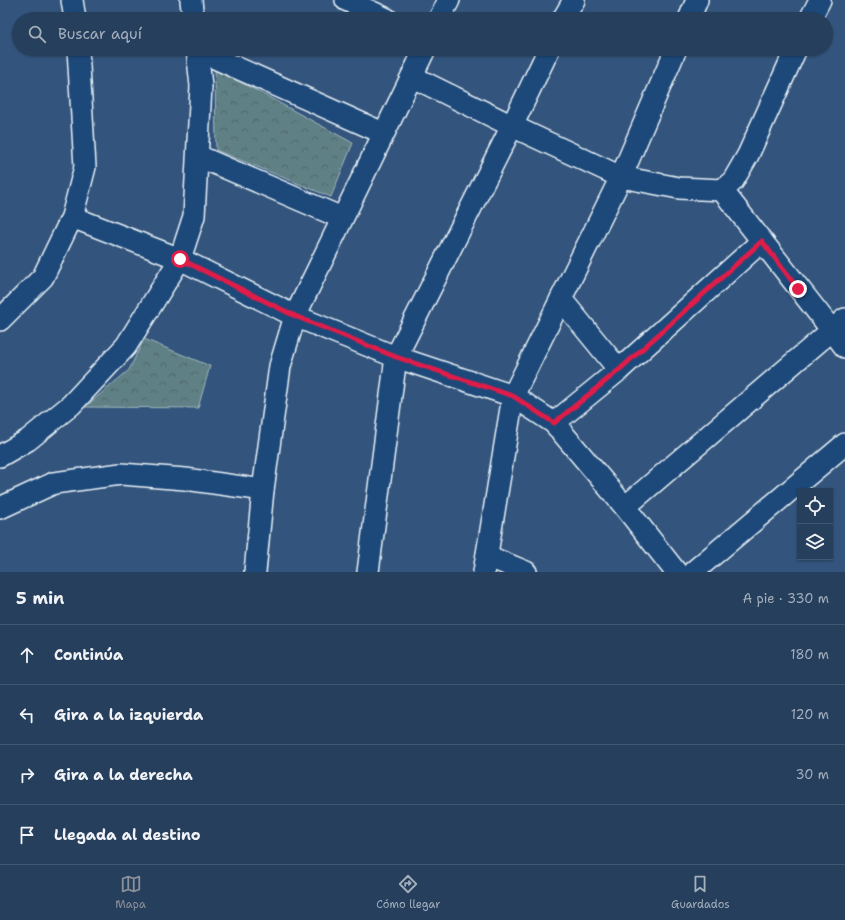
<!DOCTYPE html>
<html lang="es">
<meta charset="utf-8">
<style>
body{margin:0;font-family:"Shantell Sans",sans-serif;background:#324a66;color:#f1f3f6}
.controls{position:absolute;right:12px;bottom:12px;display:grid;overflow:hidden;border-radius:0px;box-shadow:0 1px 3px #0004}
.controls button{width:36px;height:36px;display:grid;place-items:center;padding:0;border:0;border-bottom:1px solid #425872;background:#263f5d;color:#f1f3f6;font:20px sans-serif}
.stop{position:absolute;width:12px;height:12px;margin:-9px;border:3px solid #e11d48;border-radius:50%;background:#fff}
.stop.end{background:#e11d48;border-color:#fff;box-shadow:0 1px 4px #0008}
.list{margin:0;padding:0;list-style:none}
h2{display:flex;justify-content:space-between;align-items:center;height:52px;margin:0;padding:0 16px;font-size:17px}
h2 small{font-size:13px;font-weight:400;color:#a4afbc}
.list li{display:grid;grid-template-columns:26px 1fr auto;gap:12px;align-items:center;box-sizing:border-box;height:60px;padding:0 16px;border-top:1px solid #425872}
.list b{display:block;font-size:15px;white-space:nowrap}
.list em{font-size:13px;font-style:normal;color:#a4afbc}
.icon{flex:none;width:22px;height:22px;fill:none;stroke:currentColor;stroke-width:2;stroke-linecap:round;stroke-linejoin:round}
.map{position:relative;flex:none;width:845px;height:572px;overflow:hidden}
.search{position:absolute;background:#263f5d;box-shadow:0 1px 3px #0004;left:12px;right:12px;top:12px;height:44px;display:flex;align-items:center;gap:10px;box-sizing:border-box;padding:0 14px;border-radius:22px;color:#a4afbc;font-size:15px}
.sheet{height:292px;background:#263f5d}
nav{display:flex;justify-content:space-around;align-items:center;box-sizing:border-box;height:56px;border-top:1px solid #425872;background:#263f5d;font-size:11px;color:#a4afbc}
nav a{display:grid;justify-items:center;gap:2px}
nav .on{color:#8c9099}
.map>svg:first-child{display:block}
</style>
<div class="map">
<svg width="845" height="572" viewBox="0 0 845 572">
<defs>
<pattern id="forest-crowns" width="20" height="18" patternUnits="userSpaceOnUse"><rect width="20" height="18" fill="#5e8085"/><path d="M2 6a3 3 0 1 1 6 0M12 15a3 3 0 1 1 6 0" fill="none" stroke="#53676a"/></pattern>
</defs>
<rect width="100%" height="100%" fill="#33547c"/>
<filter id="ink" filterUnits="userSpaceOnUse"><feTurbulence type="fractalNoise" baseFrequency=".025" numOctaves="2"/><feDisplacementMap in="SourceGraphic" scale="8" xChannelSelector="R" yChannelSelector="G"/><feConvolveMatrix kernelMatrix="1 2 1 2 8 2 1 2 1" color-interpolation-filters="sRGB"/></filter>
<g filter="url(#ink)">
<g fill="url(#forest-crowns)" stroke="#a3b8be">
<polygon points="215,68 353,143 331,197 216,150"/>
<polygon points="144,339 210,366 198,408 85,407 129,370"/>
</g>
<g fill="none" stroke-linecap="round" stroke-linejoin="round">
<g stroke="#e8f1f8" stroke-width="24">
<g id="minor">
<polyline points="72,0 75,19"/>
<polyline points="191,0 193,19"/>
<polyline points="346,0 387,19"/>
<polyline points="439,19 449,0"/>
<polyline points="563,19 574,0"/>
<polyline points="689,19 697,0"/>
<polyline points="810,19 820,0"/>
<polyline points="197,50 383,133"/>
<polyline points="413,77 512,126 621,177 679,188 722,190 733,181 748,155 796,49"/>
<polyline points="198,156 342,218"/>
<polyline points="722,190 845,347"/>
<polyline points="72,217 180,259 295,316 396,357 513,396 554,423 625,507 676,572"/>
<polyline points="561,299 619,370"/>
<polyline points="0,320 43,277 72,217 85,167 78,49"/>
<polyline points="554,423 619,370 762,241"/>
<polyline points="0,456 28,440 71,405 126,346 180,259 194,216 201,86 197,49"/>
<polyline points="625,507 845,319"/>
<polyline points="0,508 54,483 121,474 185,479 263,490"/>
<polyline points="487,556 526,572"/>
<polyline points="255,572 263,490 280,366 295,316 425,49"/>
<polyline points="368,572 396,357 512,126 549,49"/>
<polyline points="484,572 513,396 621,177 676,49"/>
<polyline points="693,572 845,444"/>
</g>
</g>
<use href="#minor" stroke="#1f4a7a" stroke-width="21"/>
</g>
</g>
<g fill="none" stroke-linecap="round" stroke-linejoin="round" filter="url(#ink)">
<polyline stroke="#e11d48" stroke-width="5" points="180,259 295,316 396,357 513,396 554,423 619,370 762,241 798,289"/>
</g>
</svg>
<div class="controls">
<button><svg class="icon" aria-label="locate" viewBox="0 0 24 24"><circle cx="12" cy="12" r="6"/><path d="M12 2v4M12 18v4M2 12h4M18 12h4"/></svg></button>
<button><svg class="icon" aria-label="layers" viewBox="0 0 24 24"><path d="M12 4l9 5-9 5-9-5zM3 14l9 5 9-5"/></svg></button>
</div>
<div class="stop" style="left:180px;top:259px"></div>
<div class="stop end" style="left:798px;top:289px"></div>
<div class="search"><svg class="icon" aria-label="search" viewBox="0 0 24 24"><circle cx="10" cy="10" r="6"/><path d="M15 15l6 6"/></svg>Buscar aquí</div>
</div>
<section class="sheet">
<h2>5 min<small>A pie · 330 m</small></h2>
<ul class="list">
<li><svg class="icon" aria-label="ahead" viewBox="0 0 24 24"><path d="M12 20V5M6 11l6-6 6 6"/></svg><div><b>Continúa</b></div><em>180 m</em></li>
<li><svg class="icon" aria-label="left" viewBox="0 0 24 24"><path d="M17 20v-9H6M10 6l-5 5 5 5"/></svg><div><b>Gira a la izquierda</b></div><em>120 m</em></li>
<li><svg class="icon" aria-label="right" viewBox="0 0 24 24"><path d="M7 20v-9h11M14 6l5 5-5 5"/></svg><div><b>Gira a la derecha</b></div><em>30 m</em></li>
<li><svg class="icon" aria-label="arrive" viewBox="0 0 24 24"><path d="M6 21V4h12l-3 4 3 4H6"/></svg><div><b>Llegada al destino</b></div></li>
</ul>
</section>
<nav>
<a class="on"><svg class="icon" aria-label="map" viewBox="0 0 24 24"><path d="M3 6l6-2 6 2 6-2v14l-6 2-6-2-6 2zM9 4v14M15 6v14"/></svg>Mapa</a>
<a><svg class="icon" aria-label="directions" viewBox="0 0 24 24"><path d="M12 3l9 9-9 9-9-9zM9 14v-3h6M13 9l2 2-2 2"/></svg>Cómo llegar</a>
<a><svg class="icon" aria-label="saved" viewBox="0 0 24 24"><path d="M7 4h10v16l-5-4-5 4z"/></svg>Guardados</a>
</nav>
